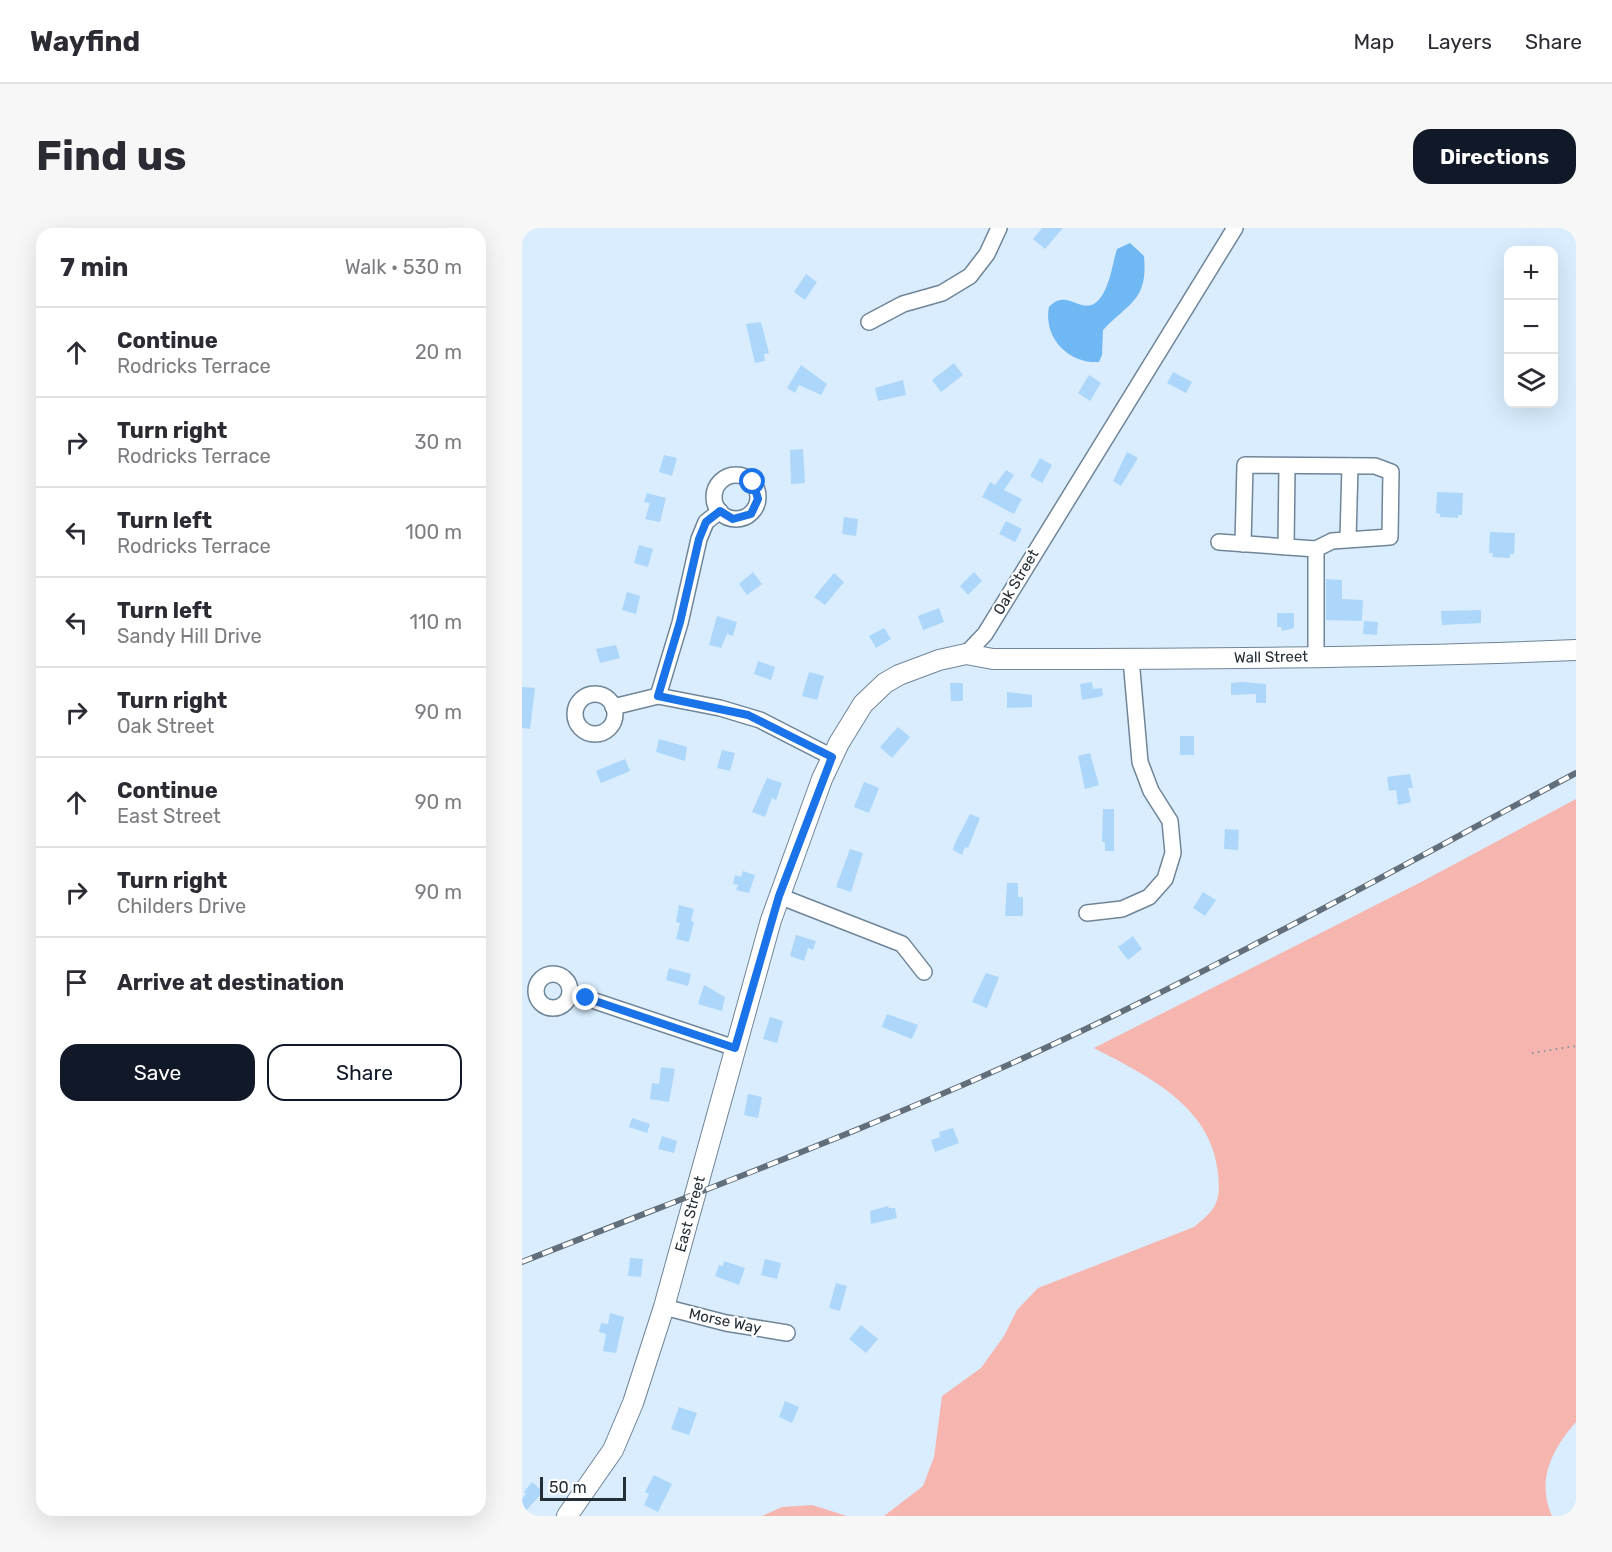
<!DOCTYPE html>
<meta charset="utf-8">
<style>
body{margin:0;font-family:Rubik,sans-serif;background:#f7f7f7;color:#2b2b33}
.controls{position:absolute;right:18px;top:18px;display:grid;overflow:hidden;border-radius:12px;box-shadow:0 6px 24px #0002}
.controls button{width:54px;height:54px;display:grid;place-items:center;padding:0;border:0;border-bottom:2px solid #e1e1e2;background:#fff;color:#2b2b33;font:30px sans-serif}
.scale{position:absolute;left:18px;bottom:15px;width:86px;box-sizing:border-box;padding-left:6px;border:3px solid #242e36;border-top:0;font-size:16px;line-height:21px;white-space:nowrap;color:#242e36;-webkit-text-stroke:4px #fff;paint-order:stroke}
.stop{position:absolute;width:18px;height:18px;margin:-14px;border:4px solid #1a73e8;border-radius:50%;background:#fff}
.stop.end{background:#1a73e8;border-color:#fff;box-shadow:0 2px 6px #0008}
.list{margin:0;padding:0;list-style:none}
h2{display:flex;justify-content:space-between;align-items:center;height:78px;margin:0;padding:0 24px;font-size:26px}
h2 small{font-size:20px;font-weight:400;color:#7c7c81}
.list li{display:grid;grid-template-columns:39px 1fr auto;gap:18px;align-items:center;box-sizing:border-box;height:90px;padding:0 24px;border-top:2px solid #e1e1e2}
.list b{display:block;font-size:22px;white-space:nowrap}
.list p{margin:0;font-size:20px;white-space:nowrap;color:#7c7c81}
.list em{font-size:20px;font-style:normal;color:#7c7c81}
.actions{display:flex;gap:12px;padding:18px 24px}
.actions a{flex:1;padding:14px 0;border:2px solid #111827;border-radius:18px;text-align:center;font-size:21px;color:#111827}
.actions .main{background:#111827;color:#fff}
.icon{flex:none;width:33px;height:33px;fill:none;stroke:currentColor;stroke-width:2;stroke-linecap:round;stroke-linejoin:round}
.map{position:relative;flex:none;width:1054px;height:1288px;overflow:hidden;border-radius:18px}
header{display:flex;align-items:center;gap:36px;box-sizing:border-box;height:84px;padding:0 30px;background:#fff;border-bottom:2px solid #e1e1e2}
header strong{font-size:28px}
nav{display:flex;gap:33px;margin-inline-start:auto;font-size:21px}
.intro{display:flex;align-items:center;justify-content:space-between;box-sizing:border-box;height:144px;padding:0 36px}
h1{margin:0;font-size:42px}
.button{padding:15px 27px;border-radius:18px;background:#111827;color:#fff;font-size:21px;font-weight:700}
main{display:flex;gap:36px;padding:0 36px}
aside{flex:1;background:#fff;border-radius:18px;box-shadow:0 6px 24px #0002}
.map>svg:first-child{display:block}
</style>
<header>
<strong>Wayfind</strong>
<nav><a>Map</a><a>Layers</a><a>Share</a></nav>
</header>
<div class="intro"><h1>Find us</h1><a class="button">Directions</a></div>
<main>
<aside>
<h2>7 min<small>Walk · 530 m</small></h2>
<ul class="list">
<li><svg class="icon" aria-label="ahead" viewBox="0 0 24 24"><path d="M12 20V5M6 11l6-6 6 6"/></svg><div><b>Continue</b><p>Rodricks Terrace</p></div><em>20 m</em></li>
<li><svg class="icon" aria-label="right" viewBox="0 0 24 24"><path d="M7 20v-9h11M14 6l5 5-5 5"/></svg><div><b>Turn right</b><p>Rodricks Terrace</p></div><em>30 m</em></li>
<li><svg class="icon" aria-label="left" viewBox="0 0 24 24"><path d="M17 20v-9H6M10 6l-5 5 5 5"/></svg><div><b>Turn left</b><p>Rodricks Terrace</p></div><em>100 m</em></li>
<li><svg class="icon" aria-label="left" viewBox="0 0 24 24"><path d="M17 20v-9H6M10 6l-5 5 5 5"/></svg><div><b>Turn left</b><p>Sandy Hill Drive</p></div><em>110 m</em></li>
<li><svg class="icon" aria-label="right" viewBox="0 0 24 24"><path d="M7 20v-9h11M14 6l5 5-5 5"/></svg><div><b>Turn right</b><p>Oak Street</p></div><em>90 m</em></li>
<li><svg class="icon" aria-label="ahead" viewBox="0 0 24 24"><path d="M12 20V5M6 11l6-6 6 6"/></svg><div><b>Continue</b><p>East Street</p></div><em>90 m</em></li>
<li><svg class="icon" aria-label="right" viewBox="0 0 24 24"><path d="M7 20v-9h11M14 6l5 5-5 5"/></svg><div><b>Turn right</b><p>Childers Drive</p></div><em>90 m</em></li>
<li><svg class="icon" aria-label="arrive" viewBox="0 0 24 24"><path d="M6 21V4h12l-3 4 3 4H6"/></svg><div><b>Arrive at destination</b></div></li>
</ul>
<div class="actions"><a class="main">Save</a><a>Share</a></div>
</aside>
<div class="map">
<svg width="1054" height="1288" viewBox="0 0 1054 1288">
<rect width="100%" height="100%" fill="#d9edfe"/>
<g fill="#f6b6af">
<path d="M1054,571v623c-24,27 -40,59 -24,94h-668l39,-30 11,-29 8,-61 39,-28 23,-32 13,-26 21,-22 156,-61c22,-18 27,-24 24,-54 -7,-68 -71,-97 -124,-125l329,-167z"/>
<polygon points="290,1277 325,1288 240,1288 260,1279"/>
</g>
<path fill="#6fb8f3" d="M608,15l14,13c4,44 -14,46 -41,74l-1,25 -3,7c-31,2 -56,-25 -50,-55 3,-3 7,-7 12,-7 13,-3 30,20 44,-10 6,-12 8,-28 12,-41z"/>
<g fill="#acd7fb">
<polygon points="520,0 541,0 523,21 511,11"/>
<polygon points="284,46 295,54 283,72 272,64"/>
<polygon points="239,94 247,125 242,126 243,133 233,135 224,96"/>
<polygon points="432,135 441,147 419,164 410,152"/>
<polygon points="279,137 305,156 299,167 277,157 273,165 265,160"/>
<polygon points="651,144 670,154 664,165 645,155"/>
<polygon points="567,147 579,155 568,173 556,165"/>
<polygon points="381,152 384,167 356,173 353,160"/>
<polygon points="281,221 283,255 269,256 268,222"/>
<polygon points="605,224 616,230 599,258 591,253"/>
<polygon points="142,227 155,230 150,248 137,244"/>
<polygon points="518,230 530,237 520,255 508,248"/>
<polygon points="484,242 492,247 482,262 500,271 492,286 460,269 468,254 473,257"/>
<polygon points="915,264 941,265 940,287 936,287 936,290 918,289 918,286 914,285"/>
<polygon points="125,265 144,270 138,294 123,291 128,275 122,274"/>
<polygon points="322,289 336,291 334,308 320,306"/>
<polygon points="484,293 500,301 493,314 477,306"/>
<polygon points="968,304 993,305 992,326 988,326 988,330 970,329 971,325 967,325"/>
<polygon points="117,317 131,321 126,339 112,335"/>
<polygon points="231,344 240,356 225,367 217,356"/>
<polygon points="452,344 460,353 446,367 438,358"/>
<polygon points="312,345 322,354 303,377 292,369"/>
<polygon points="804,351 820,352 820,371 841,372 840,393 804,392"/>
<polygon points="105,364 118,368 114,386 100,382"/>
<polygon points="417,380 422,394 401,402 396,388"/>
<polygon points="959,382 959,395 920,397 919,383"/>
<polygon points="755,385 772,385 772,400 760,403 759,399 755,399"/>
<polygon points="195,388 215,394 211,408 205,406 199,420 187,417"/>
<polygon points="842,393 856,394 855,407 841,406"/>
<polygon points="362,400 369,411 354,420 347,408"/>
<polygon points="94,417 98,430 78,435 74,421"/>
<polygon points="236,433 253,439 249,452 232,446"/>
<polygon points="287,444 302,448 295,472 280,468"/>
<polygon points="570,454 571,461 580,460 581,468 560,472 558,456"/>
<polygon points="720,454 744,456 744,475 734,475 734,466 709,467 709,455"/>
<polygon points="428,455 441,455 441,473 429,473"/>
<polygon points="0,459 13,460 8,501 0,500"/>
<polygon points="485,464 510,467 510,479 485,480"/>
<polygon points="376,499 388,509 370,530 358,519"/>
<rect x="658" y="508" width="14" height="19"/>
<polygon points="137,511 165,519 163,533 134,524"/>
<polygon points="200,522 213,525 208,543 195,540"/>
<polygon points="568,525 577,557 563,561 556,528"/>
<polygon points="103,531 108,543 79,555 74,543"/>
<polygon points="888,546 891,560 886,560 889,574 876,577 874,562 867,563 865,549"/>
<polygon points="245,550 260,555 254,572 250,570 243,589 230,584"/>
<polygon points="342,554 357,560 347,585 332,579"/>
<polygon points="581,581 592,581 592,623 583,623 583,614 580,614"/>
<polygon points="448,586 458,590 446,620 443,619 440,627 431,622 433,615"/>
<polygon points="703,601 717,602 716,622 702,621"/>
<polygon points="328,621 341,625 329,664 314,659"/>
<polygon points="221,643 233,647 227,665 214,662 216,657 211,656 213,647 219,649"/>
<polygon points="485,655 496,655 496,669 501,669 501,688 483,688"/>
<polygon points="681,664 694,672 683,688 671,680"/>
<polygon points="157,677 172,681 169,693 172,694 167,714 154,711 158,695 154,694"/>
<polygon points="274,707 294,713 291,722 286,720 282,733 268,728"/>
<polygon points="611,708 620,721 606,732 596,719"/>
<polygon points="147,740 169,746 166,758 144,752"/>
<polygon points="464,745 477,749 465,780 450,774"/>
<polygon points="182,757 203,769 200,783 176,776"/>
<polygon points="365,786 396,797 390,811 360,799"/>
<polygon points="248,789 261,793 255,815 241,811"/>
<polygon points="139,839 153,841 147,874 128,871 130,855 137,856"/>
<polygon points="226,866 240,869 236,890 222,887"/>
<polygon points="110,890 128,896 125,905 107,899"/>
<polygon points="431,900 437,915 413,924 409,912 418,909 417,904"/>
<polygon points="140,908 155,913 152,925 136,921"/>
<polygon points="366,978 367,980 373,980 375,990 349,996 348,983"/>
<polygon points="108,1030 121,1031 119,1049 106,1048"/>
<polygon points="243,1031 259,1035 255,1051 239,1047"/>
<polygon points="202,1033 223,1040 217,1057 193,1048 197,1037 201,1038"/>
<polygon points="314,1055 325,1058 318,1083 307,1080"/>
<polygon points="88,1085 102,1089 94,1125 81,1123 84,1106 77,1104 79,1095 86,1096"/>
<polygon points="339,1097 356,1111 344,1125 327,1111"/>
<polygon points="263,1173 277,1179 270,1195 257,1189"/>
<polygon points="157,1179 175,1185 167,1207 149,1201"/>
<polygon points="132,1247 150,1256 136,1284 122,1277 127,1266 123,1264"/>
<polygon points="10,1254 21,1264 0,1287 0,1271 4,1266 2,1264"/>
</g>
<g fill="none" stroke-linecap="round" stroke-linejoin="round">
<g stroke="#6f8598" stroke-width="18">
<g id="minor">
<polyline points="347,94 381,76 420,65 448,48 465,26 477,0"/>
<circle cx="214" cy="269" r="22"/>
<polyline points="826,311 828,238"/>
<polyline points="697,314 794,321 794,429"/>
<polyline points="721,316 723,237 853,238 869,244 868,309 810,313 794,321"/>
<polyline points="764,319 765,238"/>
<polyline points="444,426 463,406 713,0"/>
<circle cx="73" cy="486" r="20"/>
<polyline points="136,468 158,395 177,311 184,294 198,283"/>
<polyline points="91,479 136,468 198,480 238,492 310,529"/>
<polyline points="257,668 380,716 402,744"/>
<polyline points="565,685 600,681 627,669 643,651 651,625 648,593 629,563 618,534 609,431"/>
<circle cx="31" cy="763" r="17"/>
<polyline points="49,765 213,820"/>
<polyline points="142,1079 204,1095 265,1105"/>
</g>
</g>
<g stroke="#6f8598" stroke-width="22">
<path id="major" d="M45,1288l46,-66 20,-47 31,-96 107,-387 51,-141 17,-36 24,-39 22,-21 14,-8 40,-15 27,-6 27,5c195,0 389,-1 583,-9"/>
</g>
<polyline stroke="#83929f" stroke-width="2" stroke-dasharray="1.5 4.5" stroke-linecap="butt" points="1010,825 1054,818"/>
<use href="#minor" stroke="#fff" stroke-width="15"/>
<use href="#major" stroke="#fff" stroke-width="20"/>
<g stroke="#626f7a" stroke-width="6">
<path id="rail" d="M0,1034c173,-69 350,-134 519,-212 182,-84 358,-183 535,-277"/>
</g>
<use href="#rail" stroke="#fff" stroke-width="4" stroke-dasharray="11" stroke-linecap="butt"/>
</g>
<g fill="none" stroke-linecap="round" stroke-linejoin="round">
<polyline stroke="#1a73e8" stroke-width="8" points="64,770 213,820 257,668 310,529 226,487 136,468 158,394 177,311 184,294 198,283 211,291 229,286 236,271 231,254"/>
</g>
<g text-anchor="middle" stroke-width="4.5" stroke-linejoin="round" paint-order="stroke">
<g font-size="15" fill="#242e36" stroke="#fff">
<text transform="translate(494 354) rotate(-59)" y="5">Oak Street</text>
<text transform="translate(749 429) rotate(-1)" y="5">Wall Street</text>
<text transform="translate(168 986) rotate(-75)" y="5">East Street</text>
<text transform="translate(203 1093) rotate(12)" y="5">Morse Way</text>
</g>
</g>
</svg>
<div class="controls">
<button>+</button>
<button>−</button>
<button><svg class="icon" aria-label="layers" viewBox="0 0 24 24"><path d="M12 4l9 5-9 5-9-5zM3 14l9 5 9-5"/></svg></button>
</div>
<div class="scale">50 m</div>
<div class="stop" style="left:231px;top:254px"></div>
<div class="stop end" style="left:64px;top:770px"></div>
</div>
</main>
